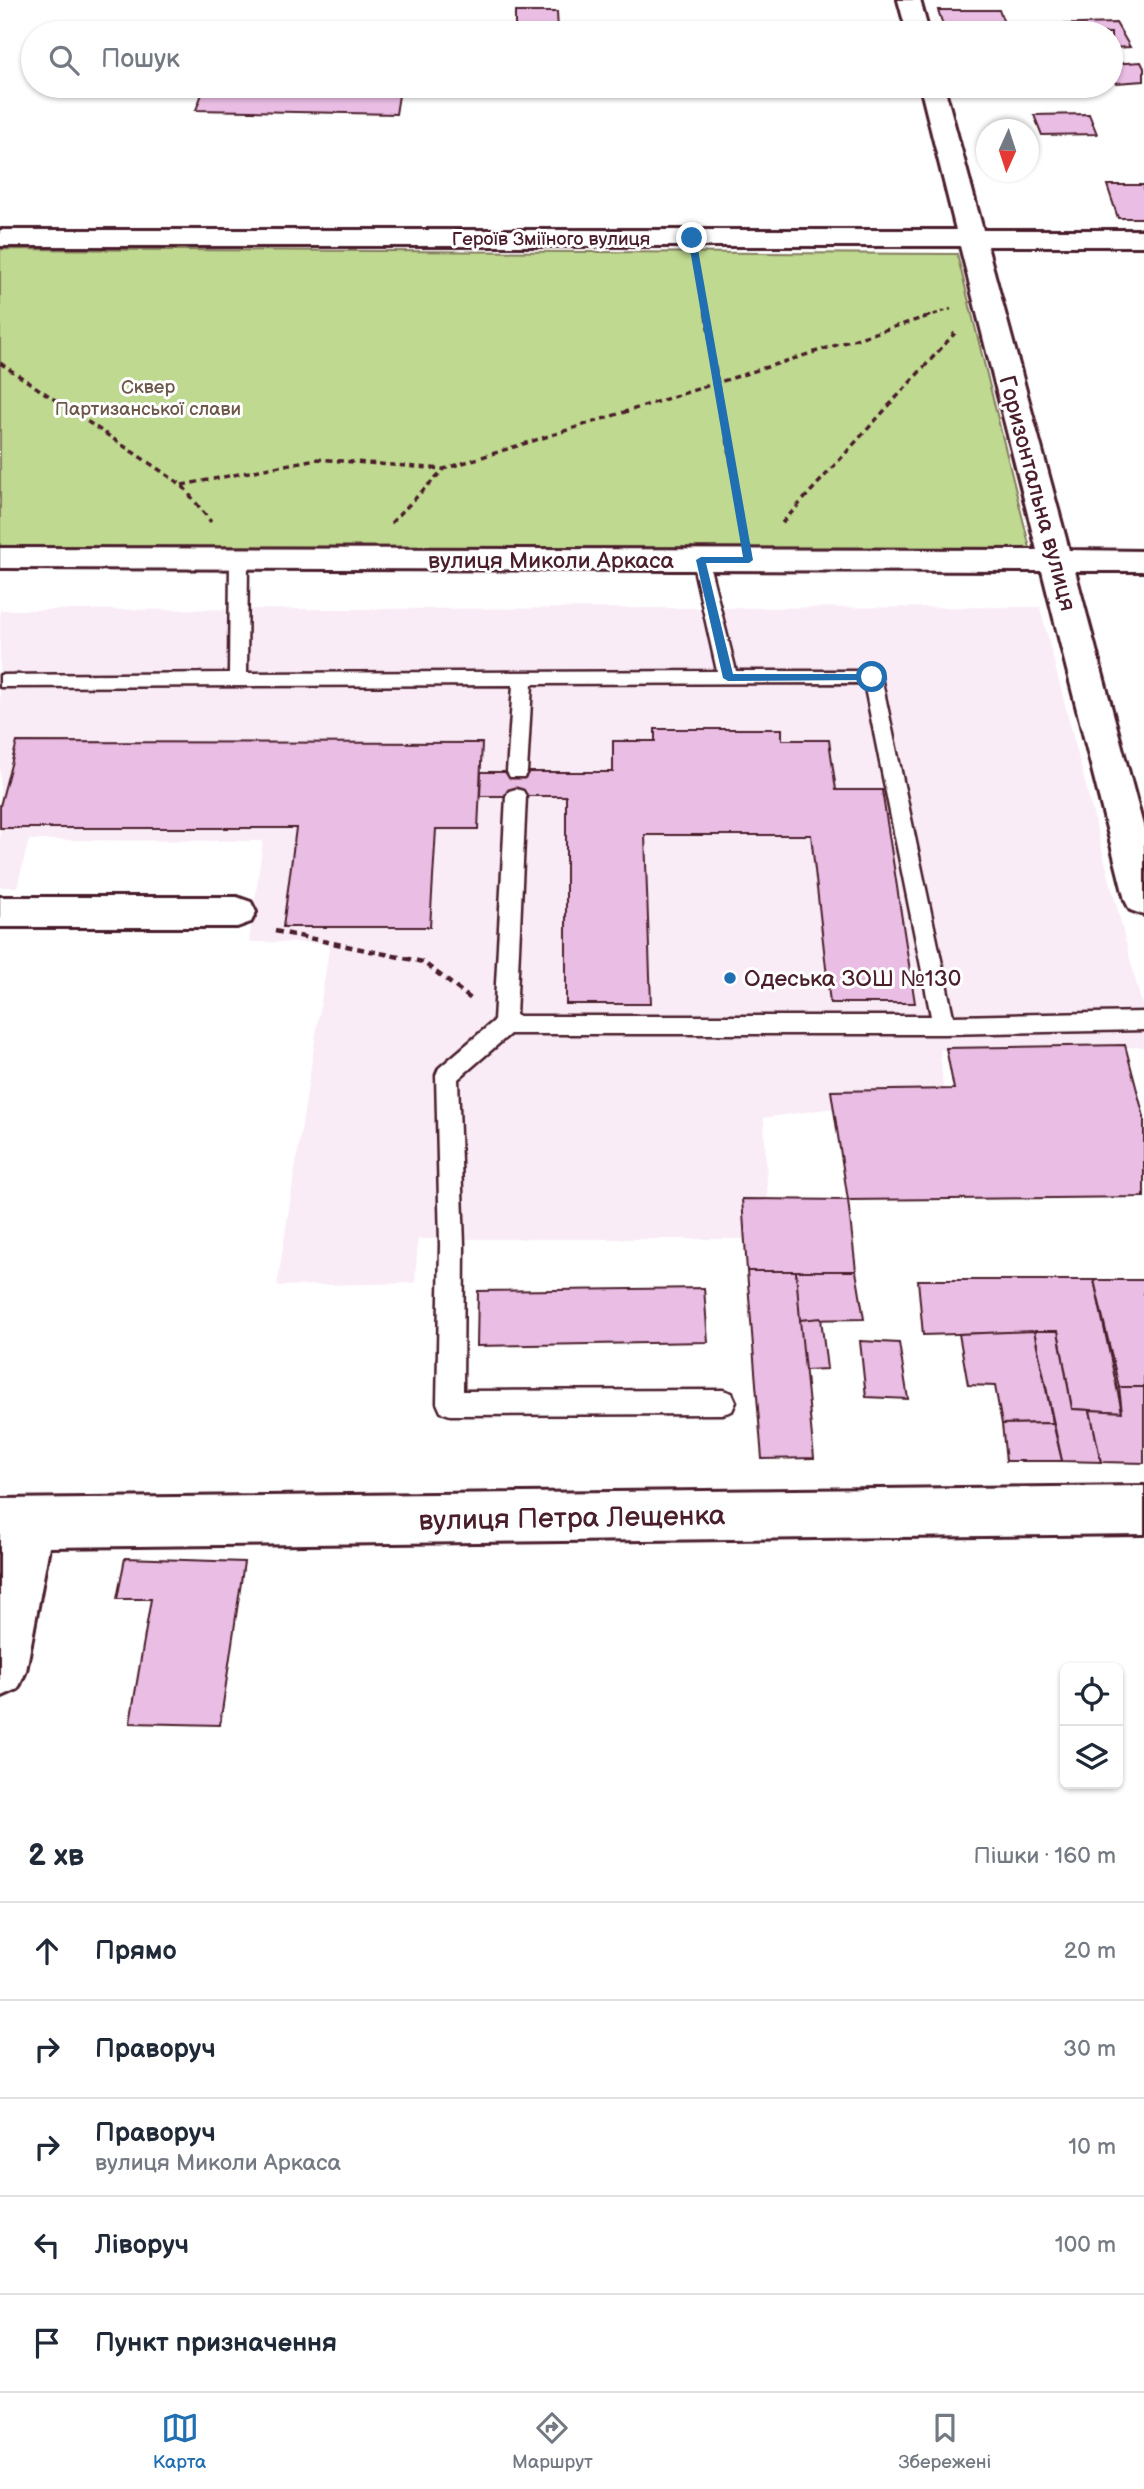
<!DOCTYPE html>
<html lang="uk">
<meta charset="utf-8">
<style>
body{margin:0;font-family:"Balsamiq Sans",sans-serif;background:#f2f2f3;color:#1f2937}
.controls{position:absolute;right:21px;bottom:21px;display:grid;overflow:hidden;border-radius:10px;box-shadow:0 2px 5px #0004}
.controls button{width:63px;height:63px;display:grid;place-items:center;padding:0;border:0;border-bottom:2px solid #e0e1e3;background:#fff;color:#1f2937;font:35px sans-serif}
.compass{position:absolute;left:976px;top:119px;width:63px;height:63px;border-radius:50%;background:#fff;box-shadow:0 2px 5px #0004;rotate:183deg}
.stop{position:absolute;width:21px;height:21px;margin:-16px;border:5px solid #1f6fb2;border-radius:50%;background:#fff}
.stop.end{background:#1f6fb2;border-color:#fff;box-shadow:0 2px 7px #0008}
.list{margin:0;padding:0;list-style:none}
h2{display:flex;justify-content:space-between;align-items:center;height:91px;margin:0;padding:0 28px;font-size:30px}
h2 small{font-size:23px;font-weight:400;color:#747a83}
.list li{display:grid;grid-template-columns:46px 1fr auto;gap:21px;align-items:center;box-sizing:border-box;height:98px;padding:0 28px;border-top:2px solid #e0e1e3}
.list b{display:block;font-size:26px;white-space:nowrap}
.list p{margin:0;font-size:23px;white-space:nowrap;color:#747a83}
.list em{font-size:23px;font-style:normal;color:#747a83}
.icon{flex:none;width:38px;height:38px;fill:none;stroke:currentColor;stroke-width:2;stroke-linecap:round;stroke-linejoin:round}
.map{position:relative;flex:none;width:1144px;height:1810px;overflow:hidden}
.search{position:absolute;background:#fff;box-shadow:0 2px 5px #0004;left:21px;right:21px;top:21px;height:77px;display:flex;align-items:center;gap:18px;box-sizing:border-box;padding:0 24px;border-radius:38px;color:#747a83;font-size:26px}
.sheet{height:581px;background:#fff}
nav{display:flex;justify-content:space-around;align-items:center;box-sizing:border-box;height:98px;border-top:2px solid #e0e1e3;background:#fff;font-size:19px;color:#747a83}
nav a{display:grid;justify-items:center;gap:4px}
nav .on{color:#1f6fb2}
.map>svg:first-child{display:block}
</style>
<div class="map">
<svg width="1144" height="1810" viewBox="0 0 1144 1810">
<rect width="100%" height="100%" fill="#fff"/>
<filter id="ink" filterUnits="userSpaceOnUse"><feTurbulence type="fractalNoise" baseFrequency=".0143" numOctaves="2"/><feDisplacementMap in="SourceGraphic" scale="14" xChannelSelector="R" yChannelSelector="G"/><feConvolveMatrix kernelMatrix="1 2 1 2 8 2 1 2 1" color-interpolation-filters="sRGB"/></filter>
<g filter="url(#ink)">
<polygon fill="#f9ecf7" points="1040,607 1144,1013 1144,1047 940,1050 944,1099 840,1107 764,1118 768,1204 740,1208 746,1239 418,1239 415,1283 277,1286 330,943 249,942 263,841 29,840 17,887 0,887 0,610"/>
<polygon fill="#bfd990" stroke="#847c5e" stroke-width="2" points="0,249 957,254 1030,548 0,546"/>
<g fill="#eabee4" stroke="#4a1f2b" stroke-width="2">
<polygon points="938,10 999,10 1007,31 945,31"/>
<polygon points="515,12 557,12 558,31 515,31"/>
<polygon points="1116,23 1130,47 1111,48 1111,33 1053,33 1049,25"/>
<polygon points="1141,62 1144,68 1144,81 1116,83 1111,75 1111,64"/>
<polygon points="205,86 400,89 396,114 196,110"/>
<polygon points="1089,114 1097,134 1042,135 1034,115"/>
<polygon points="1107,185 1144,185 1144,218 1118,218"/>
<polygon points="655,729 782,729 782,740 829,740 836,790 882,790 915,1003 830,1003 811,835 645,835 651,1004 566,1004 566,796 480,796 481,772 613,772 613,741 655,741"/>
<polygon points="17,742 482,743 478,829 436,829 430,927 283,927 296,828 0,828 0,806"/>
<polygon points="1125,1045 1144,1117 1144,1197 848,1200 831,1091 954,1089 946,1048"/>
<polygon points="742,1199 848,1200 856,1271 747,1271"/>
<polygon points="747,1271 796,1271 814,1458 762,1459"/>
<polygon points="796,1271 856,1271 864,1319 800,1320"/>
<polygon points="918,1280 1094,1280 1122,1412 1072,1409 1058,1331 923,1335"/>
<polygon points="1094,1280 1144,1280 1144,1387 1119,1387"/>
<polygon points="704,1288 708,1342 477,1346 478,1291"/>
<polygon points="821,1318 827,1369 805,1370 800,1320"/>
<polygon points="1034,1331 1058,1331 1072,1409 1090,1410 1101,1462 1062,1461"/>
<polygon points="1034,1331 1053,1423 1002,1424 995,1386 968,1385 959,1334"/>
<polygon points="860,1341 899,1343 908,1399 866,1397"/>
<polygon points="1119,1387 1144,1387 1144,1463 1101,1462 1090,1410 1122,1412"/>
<polygon points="1053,1423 1062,1461 1006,1461 1002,1424"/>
<polygon points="125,1558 244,1562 220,1725 130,1723 151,1599 117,1599"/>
</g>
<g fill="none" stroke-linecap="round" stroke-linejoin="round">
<g stroke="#4a1f2b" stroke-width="5">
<polygon id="lane" points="239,553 248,559 247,673 717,671 692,560 701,554 707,556 736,671 872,671 879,672 881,677 953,1016 1144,1012 1144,1030 944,1034 510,1034 458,1079 464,1245 463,1391 723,1390 732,1393 736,1402 732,1411 723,1414 450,1415 441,1412 437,1403 440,1245 436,1075 439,1068 494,1021 506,796 509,791 516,789 523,791 526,796 516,1016 931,1016 864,683 532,684 527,772 524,777 510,777 507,772 513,685 0,687 0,675 229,673 230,559"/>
</g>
<g stroke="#4a1f2b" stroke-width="6">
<g id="street">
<polygon points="898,0 920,0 929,33 907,33"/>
<polygon points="920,86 944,86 983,230 1144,230 1144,246 987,246 1069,550 1144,551 1144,571 1075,571 1144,829 1144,915 1130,910 1125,900 1042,571 0,568 0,548 1037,550 960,246 0,246 0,230 956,230"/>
<polygon points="0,897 237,897 251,902 256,912 251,922 237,927 0,927"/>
<polygon points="1144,1486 1144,1534 49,1547 26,1671 18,1689 0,1697 0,1499"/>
</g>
</g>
<g stroke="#4a1f2b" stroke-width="2.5" stroke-dasharray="4.5 3.5" stroke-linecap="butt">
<polyline points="698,271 706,317"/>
<polyline points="926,317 951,309"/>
</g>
<g stroke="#4a1f2b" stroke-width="3.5" stroke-dasharray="6 4.5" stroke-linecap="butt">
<polyline points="706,315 742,525"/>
<polyline points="0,363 182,485 211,522"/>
<polyline points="182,485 316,459 443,469"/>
<polyline points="391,523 444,469 932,315"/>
<polyline points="782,523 955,333"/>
</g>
<polyline stroke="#4a1f2b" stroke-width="4.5" stroke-dasharray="7 5" stroke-linecap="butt" points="275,931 423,962 471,999"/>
<use href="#lane" fill="#fff" fill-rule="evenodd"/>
<use href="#street" fill="#fff" fill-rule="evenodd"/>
</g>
</g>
<polygon fill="#1f6fb2" points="692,236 696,238 753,560 749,563 706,563 733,674 872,674 876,675 876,680 728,681 723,678 696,560 701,557 743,557 688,238"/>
<circle fill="#1f6fb2" stroke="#fff" stroke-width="2.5" cx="730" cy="978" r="7"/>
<g text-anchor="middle" stroke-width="6" stroke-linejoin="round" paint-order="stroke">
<g font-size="19" fill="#4a1f2b" stroke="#fff">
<text x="551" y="245">Героїв Зміїного вулиця</text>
</g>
<g font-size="19" fill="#6d5749" stroke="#fff">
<text x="148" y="393">Сквер<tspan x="148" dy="22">Партизанської слави</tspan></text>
</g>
<g font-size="23" fill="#4a1f2b" stroke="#fff">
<text transform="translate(1038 493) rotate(75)" y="8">Горизонтальна вулиця</text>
<text x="551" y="568">вулиця Миколи Аркаса</text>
</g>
<g font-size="23" fill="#4a1f2b" stroke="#fff" text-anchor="start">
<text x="744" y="986">Одеська ЗОШ №130</text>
</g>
<g font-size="28" fill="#4a1f2b" stroke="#fff">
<text transform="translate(572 1517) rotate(-1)" y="10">вулиця Петра Лещенка</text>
</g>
</g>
</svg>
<div class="controls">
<button><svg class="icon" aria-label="locate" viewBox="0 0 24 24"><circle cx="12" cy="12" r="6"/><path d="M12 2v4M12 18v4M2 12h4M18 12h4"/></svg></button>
<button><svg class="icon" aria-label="layers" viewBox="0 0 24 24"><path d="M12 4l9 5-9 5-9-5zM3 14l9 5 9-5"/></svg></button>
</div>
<svg class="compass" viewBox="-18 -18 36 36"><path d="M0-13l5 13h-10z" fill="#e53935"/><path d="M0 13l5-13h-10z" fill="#747a83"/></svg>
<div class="stop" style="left:872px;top:677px"></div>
<div class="stop end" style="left:692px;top:238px"></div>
<div class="search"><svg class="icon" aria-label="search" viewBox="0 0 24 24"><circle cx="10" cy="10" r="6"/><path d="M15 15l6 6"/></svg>Пошук</div>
</div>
<section class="sheet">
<h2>2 хв<small>Пішки · 160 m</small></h2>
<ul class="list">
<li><svg class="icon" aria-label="ahead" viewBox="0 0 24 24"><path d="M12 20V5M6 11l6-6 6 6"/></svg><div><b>Прямо</b></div><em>20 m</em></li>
<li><svg class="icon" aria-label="right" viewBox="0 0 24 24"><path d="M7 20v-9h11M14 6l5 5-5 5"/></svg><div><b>Праворуч</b></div><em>30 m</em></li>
<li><svg class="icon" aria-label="right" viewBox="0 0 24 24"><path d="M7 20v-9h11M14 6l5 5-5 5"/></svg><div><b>Праворуч</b><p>вулиця Миколи Аркаса</p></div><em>10 m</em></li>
<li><svg class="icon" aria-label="left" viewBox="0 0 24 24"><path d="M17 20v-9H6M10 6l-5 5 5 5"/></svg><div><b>Ліворуч</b></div><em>100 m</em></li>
<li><svg class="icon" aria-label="arrive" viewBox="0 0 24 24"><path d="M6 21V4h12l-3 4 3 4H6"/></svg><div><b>Пункт призначення</b></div></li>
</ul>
</section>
<nav>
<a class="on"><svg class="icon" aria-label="map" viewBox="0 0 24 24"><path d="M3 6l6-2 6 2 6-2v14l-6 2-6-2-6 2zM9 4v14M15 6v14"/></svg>Карта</a>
<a><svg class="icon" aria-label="directions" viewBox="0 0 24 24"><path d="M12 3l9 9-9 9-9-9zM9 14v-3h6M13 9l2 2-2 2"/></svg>Маршрут</a>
<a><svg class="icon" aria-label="saved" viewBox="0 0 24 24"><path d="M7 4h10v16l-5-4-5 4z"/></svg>Збережені</a>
</nav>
